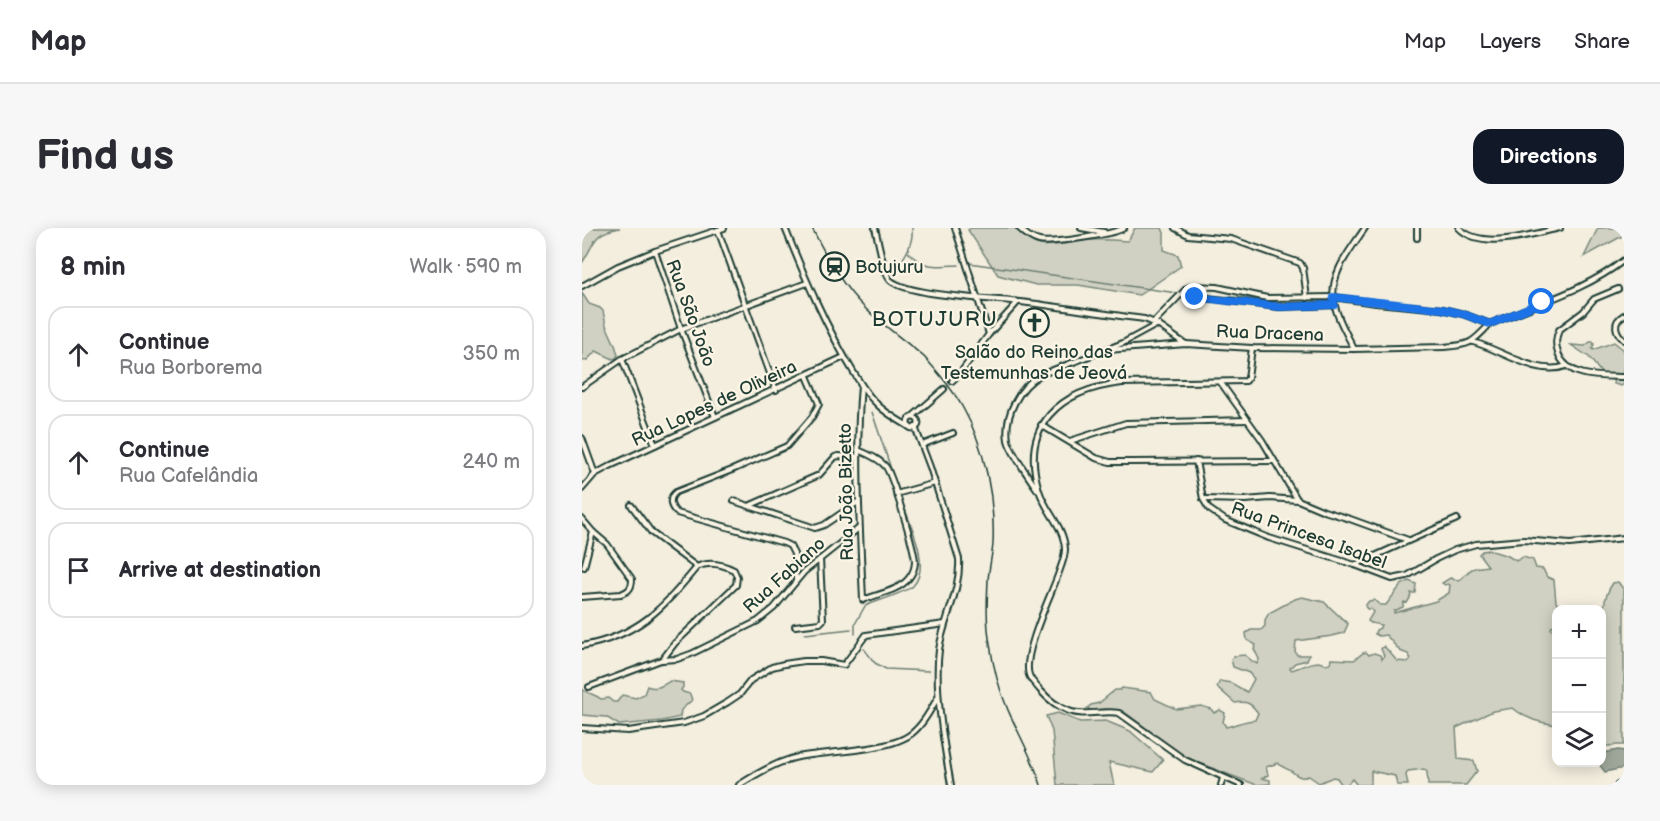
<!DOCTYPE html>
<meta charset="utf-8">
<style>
body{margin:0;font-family:"Balsamiq Sans",sans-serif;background:#f7f7f7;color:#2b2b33}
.controls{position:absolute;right:18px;bottom:18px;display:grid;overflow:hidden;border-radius:12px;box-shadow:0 3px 15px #0003}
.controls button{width:54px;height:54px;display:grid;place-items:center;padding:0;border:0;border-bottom:2px solid #e1e1e2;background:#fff;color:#2b2b33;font:30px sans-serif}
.stop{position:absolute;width:18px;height:18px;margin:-14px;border:4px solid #1a73e8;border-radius:50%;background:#fff}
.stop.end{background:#1a73e8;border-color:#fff;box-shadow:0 2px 6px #0008}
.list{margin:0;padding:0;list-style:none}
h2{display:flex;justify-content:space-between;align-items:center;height:78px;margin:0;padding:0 24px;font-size:26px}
h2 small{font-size:20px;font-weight:400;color:#7c7c81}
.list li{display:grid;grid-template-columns:39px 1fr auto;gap:18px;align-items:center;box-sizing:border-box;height:96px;margin:0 12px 12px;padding:0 12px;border:2px solid #e1e1e2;border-radius:18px}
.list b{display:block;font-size:22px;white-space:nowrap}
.list p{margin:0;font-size:20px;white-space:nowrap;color:#7c7c81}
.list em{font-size:20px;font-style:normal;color:#7c7c81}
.icon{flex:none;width:33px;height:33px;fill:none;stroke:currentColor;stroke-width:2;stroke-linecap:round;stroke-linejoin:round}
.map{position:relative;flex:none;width:1042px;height:557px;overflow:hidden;border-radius:18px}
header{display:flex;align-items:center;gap:36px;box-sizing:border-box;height:84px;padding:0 30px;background:#fff;border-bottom:2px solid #e1e1e2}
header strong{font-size:28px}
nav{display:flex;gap:33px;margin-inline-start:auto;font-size:21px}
.intro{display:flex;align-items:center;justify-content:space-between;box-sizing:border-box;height:144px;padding:0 36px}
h1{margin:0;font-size:42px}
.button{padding:15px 27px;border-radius:18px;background:#111827;color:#fff;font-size:21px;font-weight:700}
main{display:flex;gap:36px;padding:0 36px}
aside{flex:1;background:#fff;border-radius:18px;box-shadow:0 3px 15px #0003}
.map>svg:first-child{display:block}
.green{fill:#d0d1c2;stroke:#78877b;stroke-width:1.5}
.water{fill:#a0a89b;stroke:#6c7d72;stroke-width:1.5}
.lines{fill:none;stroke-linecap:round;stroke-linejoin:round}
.stream{stroke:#6c7d72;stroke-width:1.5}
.minor-tunnel{stroke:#c9cbbc;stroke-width:4;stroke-dasharray:4 2;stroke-linecap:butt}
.minor-casing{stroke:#1f3d34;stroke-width:8}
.minor{stroke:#fcf5e5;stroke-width:4}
.rail{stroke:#1f3d34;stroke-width:1.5}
.route{stroke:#1a73e8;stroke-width:8}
.labels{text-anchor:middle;stroke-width:4.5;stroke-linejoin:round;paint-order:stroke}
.poi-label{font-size:18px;fill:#1f3d34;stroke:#fcf5e5;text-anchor:start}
.street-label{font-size:18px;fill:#1f3d34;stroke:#fcf5e5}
.quarter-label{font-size:21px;letter-spacing:1.5px;fill:#1f3d34;stroke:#fcf5e5}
</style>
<header>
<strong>Map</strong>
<nav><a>Map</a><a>Layers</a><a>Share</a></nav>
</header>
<div class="intro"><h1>Find us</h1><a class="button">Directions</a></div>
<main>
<aside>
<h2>8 min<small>Walk · 590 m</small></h2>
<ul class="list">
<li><svg class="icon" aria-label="ahead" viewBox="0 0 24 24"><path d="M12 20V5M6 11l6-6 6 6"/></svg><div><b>Continue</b><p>Rua Borborema</p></div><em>350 m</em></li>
<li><svg class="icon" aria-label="ahead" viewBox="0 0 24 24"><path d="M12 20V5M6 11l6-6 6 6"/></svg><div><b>Continue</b><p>Rua Cafelândia</p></div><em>240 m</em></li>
<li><svg class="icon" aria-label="arrive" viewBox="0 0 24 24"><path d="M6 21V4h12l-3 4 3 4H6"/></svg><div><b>Arrive at destination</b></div></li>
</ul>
</aside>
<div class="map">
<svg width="1042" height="557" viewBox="0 0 1042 557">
<rect width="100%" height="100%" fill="#f3eede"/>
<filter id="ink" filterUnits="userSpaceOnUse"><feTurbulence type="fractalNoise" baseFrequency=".0167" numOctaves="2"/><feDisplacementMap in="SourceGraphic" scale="12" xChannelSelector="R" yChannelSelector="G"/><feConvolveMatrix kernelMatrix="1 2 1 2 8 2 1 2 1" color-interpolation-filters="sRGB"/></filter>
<g filter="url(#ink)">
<g class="green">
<path d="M0,0H38C9,5 14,15 0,35Z"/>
<path d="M389,0H435C454,29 480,14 508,12C520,11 533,12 546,13L553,0H580L582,5V22L596,27L599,38L557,67L496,57H454L416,47L386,2Z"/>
<polygon points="1016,0 1042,0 1042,7 1002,29"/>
<polygon points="0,65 7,76 18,80 21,83 24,97 33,117 36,127 34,130 31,131 14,123 5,132 0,133"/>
<polygon points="1008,114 1011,114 1012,116 1010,121 1011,122 1032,114 1042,122 1042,156 1039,158 1032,156 1029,146 1027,146 1026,150 1023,150 1007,129 989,117 1003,118"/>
<path d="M907,322L926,328L934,333L941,329L951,332L954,340L961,341L965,349L972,352L974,374L979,381L975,382L974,397L970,398L969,401L974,406V497C957,494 945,492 931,480L911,483L874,500L876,531L892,533L895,543L884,557H846L845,544L842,541L826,543L824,547L826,557H815L813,548L789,543V553L787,557H775L770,551L765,557H760L755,550L751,549L737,555L727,548C718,551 716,548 709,543C704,540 700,540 696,535L684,539L686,547L680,550L688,552V556L675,557L648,547L603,529L541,483L523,481L509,482L505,480L509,477L517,475L533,462H538L540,460L569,464L573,471L594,481L619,478L629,481L632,485L638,482L643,485L641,494L644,499C654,497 663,492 673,492L676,485C669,475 665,473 653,475L635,459L638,453L649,455L665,464L672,451L667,445L651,439L649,431L652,428L663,427L670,433L675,436L677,431L672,421L674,417L665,412L664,405L669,402H679L683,398V392L687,385L713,371L720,369L742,374L766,396L762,405L750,408L714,413L713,423L715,427H727L725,432L713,435L708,440L710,442L729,435L736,434L744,436L748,435L749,431L772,432L781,425L784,424L787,427L792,425L798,427L800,431L802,428L799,421L802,418L815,433L826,434L829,431L826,426L818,423L804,407L797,408L793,406L794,402L798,400L799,397L789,395L786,393L791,384L789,381H785L783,378L787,373L792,372L798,377H804L819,357L827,353L834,356L833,365H829L828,370L825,375L822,374L821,379L812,383V385L854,373L867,365L868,357L866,356L863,357L860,355L868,350C882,356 880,346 890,341C894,339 900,339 906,338L897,326L900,323Z"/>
<path d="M1036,354L1042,362V517H1033L1020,519V394C1022,389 1021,385 1022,379C1023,370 1026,362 1031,355Z"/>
<path d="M88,453L101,455V459L99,462L101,464L108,466L110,472L99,482L98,489L80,493L37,497L24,489L0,487V461C6,466 13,466 19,471L26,470L31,474H35L40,467L54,470L62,466L65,458C74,462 80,458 88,453Z"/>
<polygon points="476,485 498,494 524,493 548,503 581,532 571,544 527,534 531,553 533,557 475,557 470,503 464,488"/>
</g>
<polygon class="water" points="1036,522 1042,523 1042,540 1023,544 1016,535 1020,534 1020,525"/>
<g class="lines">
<g class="stream">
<path d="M326,24C341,41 356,38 377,37"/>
<polyline points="387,35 595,65"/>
<path d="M311,46C320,32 332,18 330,0"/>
<polyline points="607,66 663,70 697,75 746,74"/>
<polyline points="290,184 316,262"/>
<polyline points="223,406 269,401"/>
<path d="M273,406V396L283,378C292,374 325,364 331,358C350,337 327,295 320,273"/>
<polyline points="282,421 293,435 304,441 347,443"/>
</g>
<polyline class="minor-tunnel" points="362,161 370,153"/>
<defs>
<g id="minor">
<path d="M203,0C223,50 244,99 272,145C279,156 285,167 294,175C303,185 316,192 328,199"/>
<path d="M293,0C296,11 302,46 308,52C325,68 412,71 439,74C480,79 521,86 562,91C578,95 589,108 604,116"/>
<polyline points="373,0 407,106"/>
<path d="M437,0C443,6 449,11 457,13C469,16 533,6 542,0"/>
<polyline points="499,0 522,4"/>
<polyline points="593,0 606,7 649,11 718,35 721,40 725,70"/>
<path d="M877,0C900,23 950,6 978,0"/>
<polyline points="136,2 194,162"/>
<polyline points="835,10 835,0"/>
<polyline points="73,23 99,101 133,189"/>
<polyline points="0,58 36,38 73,23 142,0"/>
<path d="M1036,61L1012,71L1001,84L977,102C974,109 973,117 976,125C986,151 1019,148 1042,149"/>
<polyline points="601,67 697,79 752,77"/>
<path d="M1042,87C1030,94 1033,104 1042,112"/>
<path d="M572,94L605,60L611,58L635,59L685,70L751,69L794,75L860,81L881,86L908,96C953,76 1003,63 1042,32"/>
<path d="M891,114C918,121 956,149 984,138"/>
<path d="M772,121C765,106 754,89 752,73C747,46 769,21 783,0"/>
<path d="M525,122L604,116L670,120L772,121L862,119C889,117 890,115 908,96"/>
<polyline points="40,131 73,217"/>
<polyline points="370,153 379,144 407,106 436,74"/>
<polyline points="639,155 680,212 715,271"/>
<polyline points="0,159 40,131 99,101 225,55"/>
<polyline points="330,189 362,161"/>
<circle cx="331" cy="195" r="5.5"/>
<polyline points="459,197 514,230 528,234 550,234 692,233"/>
<path d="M333,199L348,239L377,331C379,363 361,392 357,422C352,461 362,518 369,557"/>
<polyline points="0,210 13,246"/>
<polyline points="488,213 544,195 665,192"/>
<polyline points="340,217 371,205"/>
<path d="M276,222C285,226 297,230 304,239C311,249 332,320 333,333C333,339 331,345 327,350C317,363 295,366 281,372C278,300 273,228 279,157"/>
<polyline points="614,233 621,271 627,281 643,292 687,310 773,337 810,351 825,348 854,331 873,322 894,316 942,312 988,316 1042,310"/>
<polyline points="0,261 13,246 28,238 262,129"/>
<path d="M455,261C448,251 428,222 426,212C422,187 437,159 458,147L541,115L576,96"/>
<polyline points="314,266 353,255"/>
<polyline points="622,271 663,272 688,270 716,272 742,283 768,291 826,312"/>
<polyline points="152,273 233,300 242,297 276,274"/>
<polyline points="49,277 70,305 115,339"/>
<polyline points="169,277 237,247 253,229 256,228 275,229"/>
<path d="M0,291L11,304L25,316L50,351C50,360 47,363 39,366L0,369"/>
<polyline points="773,337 875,291"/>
<polyline points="2,339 11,304"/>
<path d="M214,352L212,326L208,318L202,315L95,285C88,279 86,270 94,264L150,242L205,218L230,189L237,176L225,148"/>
<polyline points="213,398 238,395 241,392 238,331"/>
<path d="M0,418C56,408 80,381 115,339C127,333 140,336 152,342L155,349L154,357L93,415L80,432"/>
<polyline points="7,459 79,432 95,431 109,426 176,393 192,380 222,344 277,300"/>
<polyline points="0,500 46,503 102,495 122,488 146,474 158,466 169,452 190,439 202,436 222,433 239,433 262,437 284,407 363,396"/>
<path d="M157,557C174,546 196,533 216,529C245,523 308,523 329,506C341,497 349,481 356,469"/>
<polyline points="639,557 641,550"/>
<path d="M659,557L603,532L537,485C521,482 502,489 487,483C476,479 465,470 458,462C454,457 449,453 447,447C440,427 468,369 476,347C479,338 483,330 483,321C482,298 463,283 457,262C437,197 478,162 540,155L664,153L666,150L670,120"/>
<polyline points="1036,557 1042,555"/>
</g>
</defs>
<use href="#minor" class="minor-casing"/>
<use href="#minor" class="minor"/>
<path class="rail" d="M230,0C245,30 261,60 286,83C303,99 324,113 342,129C356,144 371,162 381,180C403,219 413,271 411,316C410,328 407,340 406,352C405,373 404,395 408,416C411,438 417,461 426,482C437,507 451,531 459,557"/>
</g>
</g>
<g class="lines" filter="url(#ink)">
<polyline class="route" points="613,69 698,79 752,77 751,69 860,81 881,86 908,96 960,74"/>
</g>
<defs>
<symbol id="station-ring" viewBox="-11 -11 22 22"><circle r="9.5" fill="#fcf5e5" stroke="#1f3d34" stroke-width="1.5"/><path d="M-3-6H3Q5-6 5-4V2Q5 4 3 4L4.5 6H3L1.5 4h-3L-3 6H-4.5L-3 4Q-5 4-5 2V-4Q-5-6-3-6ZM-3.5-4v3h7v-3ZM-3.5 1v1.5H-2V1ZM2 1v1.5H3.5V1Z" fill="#1f3d34"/></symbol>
<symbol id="church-ring" viewBox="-11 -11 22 22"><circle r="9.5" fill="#fcf5e5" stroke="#1f3d34" stroke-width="1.5"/><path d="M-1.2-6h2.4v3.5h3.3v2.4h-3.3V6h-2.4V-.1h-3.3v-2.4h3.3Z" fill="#1f3d34"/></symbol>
</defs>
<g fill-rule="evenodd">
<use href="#station-ring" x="236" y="22" width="33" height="33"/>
<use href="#church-ring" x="436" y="78" width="33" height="33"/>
</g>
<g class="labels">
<g class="poi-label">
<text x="273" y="45">Botujuru</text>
<text x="452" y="130" text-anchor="middle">Salão do Reino das<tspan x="452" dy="21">Testemunhas de Jeová</tspan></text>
</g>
<g class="street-label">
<text transform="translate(109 85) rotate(70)" y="6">Rua São João</text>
<text transform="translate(688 105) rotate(2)" y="6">Rua Dracena</text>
<text transform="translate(132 175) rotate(-25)" y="6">Rua Lopes de Oliveira</text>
<text transform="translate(264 264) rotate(-91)" y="6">Rua João Bizetto</text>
<text transform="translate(727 307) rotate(20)" y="6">Rua Princesa Isabel</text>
<text transform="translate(202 347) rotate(-42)" y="6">Rua Fabiano</text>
</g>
<g class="quarter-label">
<text x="353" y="98">BOTUJURU</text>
</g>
</g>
</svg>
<div class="controls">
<button>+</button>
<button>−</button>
<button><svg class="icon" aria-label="layers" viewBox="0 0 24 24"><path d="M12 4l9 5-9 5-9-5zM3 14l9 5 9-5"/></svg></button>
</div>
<div class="stop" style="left:960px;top:74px"></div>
<div class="stop end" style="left:613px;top:69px"></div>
</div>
</main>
